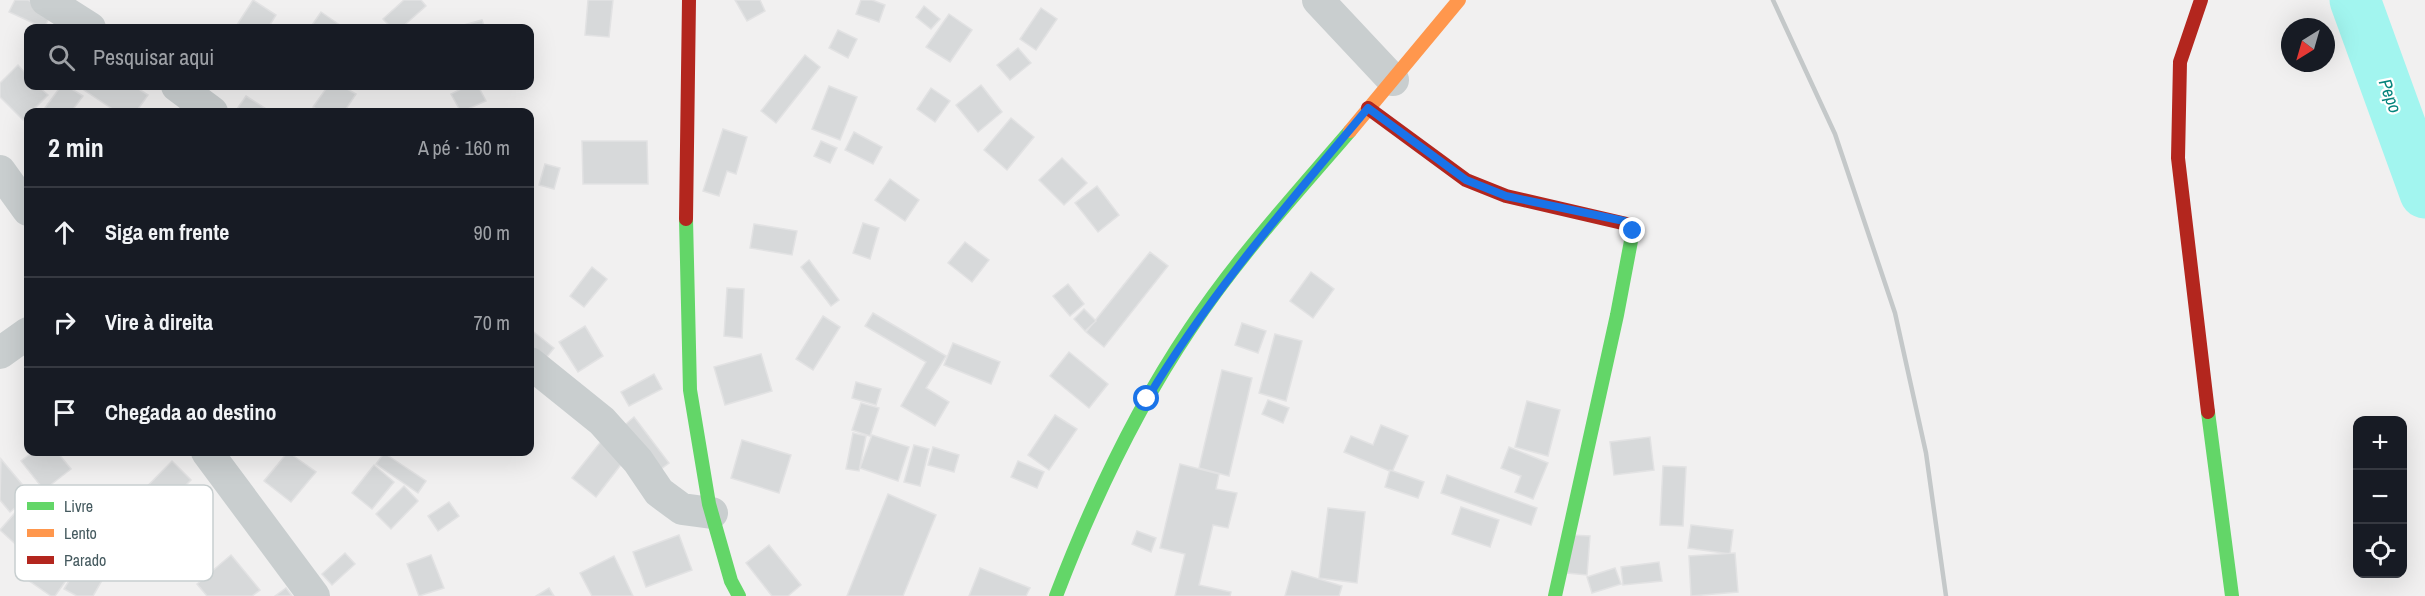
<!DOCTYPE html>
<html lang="pt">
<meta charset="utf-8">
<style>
body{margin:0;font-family:"Archivo Narrow",sans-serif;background:#242831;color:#f1f3f6}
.controls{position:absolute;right:18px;bottom:18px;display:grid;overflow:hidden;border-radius:12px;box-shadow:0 6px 24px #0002}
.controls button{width:54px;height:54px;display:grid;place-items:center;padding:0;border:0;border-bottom:2px solid #363941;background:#171b24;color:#f1f3f6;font:30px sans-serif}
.compass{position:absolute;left:2281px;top:18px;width:54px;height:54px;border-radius:50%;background:#171b24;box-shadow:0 6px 24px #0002;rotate:217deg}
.stop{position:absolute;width:18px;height:18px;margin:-14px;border:4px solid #1a73e8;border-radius:50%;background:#fff}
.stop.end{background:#1a73e8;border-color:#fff;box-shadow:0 2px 6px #0008}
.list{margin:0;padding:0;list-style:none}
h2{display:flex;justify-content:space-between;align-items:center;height:78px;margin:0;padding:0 24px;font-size:26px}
h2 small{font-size:20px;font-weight:400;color:#9ea1a6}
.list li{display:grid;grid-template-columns:39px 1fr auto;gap:18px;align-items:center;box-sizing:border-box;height:90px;padding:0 24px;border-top:2px solid #363941}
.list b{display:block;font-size:22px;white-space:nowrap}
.list em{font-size:20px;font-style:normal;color:#9ea1a6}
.icon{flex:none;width:33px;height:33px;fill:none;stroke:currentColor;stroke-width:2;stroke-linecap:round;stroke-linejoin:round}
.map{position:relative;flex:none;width:2425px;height:596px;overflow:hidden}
.search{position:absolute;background:#171b24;box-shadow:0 6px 24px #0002;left:24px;top:24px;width:510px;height:66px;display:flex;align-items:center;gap:15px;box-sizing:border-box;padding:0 21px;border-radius:12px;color:#9ea1a6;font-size:22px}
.panel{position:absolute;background:#171b24;box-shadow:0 6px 24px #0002;left:24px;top:108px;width:510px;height:348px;border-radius:12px}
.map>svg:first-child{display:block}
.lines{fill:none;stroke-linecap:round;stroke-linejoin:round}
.river{stroke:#a2f5ef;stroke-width:51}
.building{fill:#d7d9da;stroke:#e2e2e3;stroke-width:1.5}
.street{stroke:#c9cecf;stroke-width:32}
.fast{stroke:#63d668;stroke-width:14}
.slow{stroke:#ff974d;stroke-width:14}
.jam{stroke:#b3261e;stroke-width:14}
.rail{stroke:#c4c8c9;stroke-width:4.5}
.route{stroke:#1a73e8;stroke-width:8}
.labels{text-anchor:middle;stroke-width:4.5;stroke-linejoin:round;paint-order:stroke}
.water-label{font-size:18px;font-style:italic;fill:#05847c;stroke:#fff}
.key{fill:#fff;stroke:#c7cecf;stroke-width:1.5}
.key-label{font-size:16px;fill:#455a5f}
</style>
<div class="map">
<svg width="2425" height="596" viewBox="0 0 2425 596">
<rect width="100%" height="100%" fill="#f1f0f0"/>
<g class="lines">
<polyline class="river" points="2355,0 2425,193"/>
</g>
<g class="building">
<polygon points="15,0 28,0 52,12 44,28 9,12"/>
<polygon points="253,0 276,15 268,28 235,28"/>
<polygon points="404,0 421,0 426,6 401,28 392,28 383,19"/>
<polygon points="588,0 613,0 609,37 585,35"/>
<polygon points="735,0 760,0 765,11 747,21"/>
<polygon points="861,0 872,0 885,5 879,22 856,14"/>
<polygon points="924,6 940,19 931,29 916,17"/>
<polygon points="1041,8 1057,19 1036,50 1020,39"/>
<polygon points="321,12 344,28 310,28"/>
<polygon points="949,14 972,30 950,62 926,47"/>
<polygon points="482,20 485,28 453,28"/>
<polygon points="838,30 857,39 848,58 829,48"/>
<polygon points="1018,48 1031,63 1010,80 997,65"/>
<polygon points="805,55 820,67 776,123 761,111"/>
<polygon points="18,65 28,76 28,86 38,86 48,95 23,120 0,97 0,83"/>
<polygon points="981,85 1002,112 978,132 956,105"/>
<polygon points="61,86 67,86 83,96 71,112 42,112"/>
<polygon points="78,86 134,86 148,95 136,112 117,112"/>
<polygon points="328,86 342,86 356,94 344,112 321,112 313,107"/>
<polygon points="467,86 478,86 486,101 461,112 451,94"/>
<polygon points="829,86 857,97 840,140 812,129"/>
<polygon points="931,88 950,101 935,122 917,109"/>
<polygon points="246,96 271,112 235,112"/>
<polygon points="1011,118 1034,137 1007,170 984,150"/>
<polygon points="723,129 747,137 736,174 727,171 719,196 703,191"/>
<polygon points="854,132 882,147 873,164 845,150"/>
<polygon points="582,141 647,141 648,184 583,184"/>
<polygon points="821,141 837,148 830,163 814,156"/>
<polygon points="1062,158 1087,183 1064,205 1039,180"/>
<polygon points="545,164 560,168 554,189 539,185"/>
<polygon points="890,179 919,200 905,221 875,200"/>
<polygon points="1097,186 1119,215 1098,232 1075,203"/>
<polygon points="863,223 879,228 870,259 853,253"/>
<polygon points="754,224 797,231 792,255 750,248"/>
<polygon points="965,242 989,260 972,282 948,263"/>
<polygon points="1150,252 1168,266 1104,347 1086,332"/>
<polygon points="809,260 839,300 831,306 801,267"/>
<polygon points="592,267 607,279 584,307 570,296"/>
<polygon points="1311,272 1334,289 1313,318 1290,301"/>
<polygon points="1068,284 1084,304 1070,316 1053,296"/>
<polygon points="727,288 744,289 742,338 724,336"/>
<polygon points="1084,309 1096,321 1085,331 1074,319"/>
<polygon points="873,313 946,356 926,388 949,402 935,426 901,406 926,362 865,326"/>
<polygon points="823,316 840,327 813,370 796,359"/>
<polygon points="1242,323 1266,331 1258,353 1235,345"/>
<polygon points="585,326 603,356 578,372 559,342"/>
<polygon points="530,329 554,348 546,358 530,345"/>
<polygon points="1275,334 1302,341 1286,401 1259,393"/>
<polygon points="953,343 1000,362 991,384 944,365"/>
<polygon points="1069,352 1108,384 1089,408 1050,376"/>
<polygon points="761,354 772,391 725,405 714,367"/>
<polygon points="1222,370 1252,378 1229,476 1199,468"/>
<polygon points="654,374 662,389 629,406 621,392"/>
<polygon points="856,382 881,389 876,405 852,398"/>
<polygon points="1268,400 1289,408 1283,423 1262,414"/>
<polygon points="1527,401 1560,410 1548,456 1515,447"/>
<polygon points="861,403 879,408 870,436 852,430"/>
<polygon points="1055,415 1077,429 1049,470 1028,455"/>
<polygon points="634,417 669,463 654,474 620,429"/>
<polygon points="1381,425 1408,436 1392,472 1344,452 1351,436 1373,445"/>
<polygon points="853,433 866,436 859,471 846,469"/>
<polygon points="872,435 909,447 898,481 860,468"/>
<polygon points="1650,437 1654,470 1614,475 1610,442"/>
<polygon points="603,439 626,458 596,497 572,478"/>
<polygon points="742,440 791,455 779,493 731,478"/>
<polygon points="914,445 929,449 920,486 904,482"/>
<polygon points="933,447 959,455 954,472 928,465"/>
<polygon points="1509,447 1548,463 1533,499 1515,492 1521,476 1501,468"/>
<polygon points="33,452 57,452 71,469 44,490 21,461"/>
<polygon points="288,452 316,472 291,502 264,481"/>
<polygon points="384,453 426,481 418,493 376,464"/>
<polygon points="1,459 31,495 10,512 0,500"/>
<polygon points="172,461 191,480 141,530 122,512"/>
<polygon points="1018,461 1044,472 1037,488 1011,477"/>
<polygon points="1180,464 1219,474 1216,489 1237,493 1228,528 1213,525 1199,585 1231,592 1230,596 1175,596 1185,554 1160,548"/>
<polygon points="374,465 394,482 372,509 352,493"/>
<polygon points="1663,466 1686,467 1683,526 1660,525"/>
<polygon points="1390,470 1424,482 1418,498 1385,487"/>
<polygon points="1447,475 1537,508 1531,525 1441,493"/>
<polygon points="404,486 418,501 391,529 376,514"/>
<polygon points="888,494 936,515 903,596 847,596"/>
<polygon points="28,498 51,517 23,551 0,530"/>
<polygon points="449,502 459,516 438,531 428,516"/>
<polygon points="1461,507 1499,520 1490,547 1452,534"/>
<polygon points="1328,508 1365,512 1357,583 1319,578"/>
<polygon points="1691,525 1733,530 1730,554 1688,548"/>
<polygon points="1137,531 1156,538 1151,552 1132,544"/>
<polygon points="679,535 692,570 646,587 633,552"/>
<polygon points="1570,535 1590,536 1587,575 1567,573"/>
<polygon points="58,537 84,555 55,596 51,596 28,580"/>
<polygon points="91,544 115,558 93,596 77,596 64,589"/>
<polygon points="769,545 801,585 788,596 772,596 746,563"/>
<polygon points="345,553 355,564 332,585 322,574"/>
<polygon points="1735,553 1738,592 1691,596 1689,556"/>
<polygon points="231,555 260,590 252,596 207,596 197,584"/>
<polygon points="431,555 444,588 419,596 407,564"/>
<polygon points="614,556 633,596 592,596 580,573"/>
<polygon points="1659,562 1662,581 1623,585 1621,567"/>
<polygon points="980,568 1030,588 1026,596 969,596"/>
<polygon points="1615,568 1621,584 1592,593 1587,577"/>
<polygon points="1292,571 1342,586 1339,596 1285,596"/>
<polygon points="286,588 292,596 275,596"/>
<polygon points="549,588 554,596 536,596"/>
</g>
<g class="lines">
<g class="street">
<polyline points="46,0 90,28"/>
<polyline points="1318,0 1393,80"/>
<polyline points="177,86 212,112"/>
<polyline points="0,171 28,210"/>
<polyline points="0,353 28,333"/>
<polyline points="530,363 602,421 638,461 659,492 682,509 712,513"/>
<polyline points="207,452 314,596"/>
</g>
<g class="fast">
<polyline points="686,219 690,390 709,504 731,581 739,596"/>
<polyline points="2208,412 2232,596"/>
<path d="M1056,596C1092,502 1134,412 1190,329C1237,258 1295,195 1350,131"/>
<polyline points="1555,596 1617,315 1631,241 1631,225"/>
</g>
<polyline class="slow" points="1350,131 1459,0"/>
<g class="jam">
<polyline points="2201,0 2180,62 2178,158 2208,412"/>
<polyline points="1368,108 1466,180 1506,196 1631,225"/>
<polyline points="686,219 689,0"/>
</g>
<polyline class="rail" points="1773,0 1835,134 1895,313 1926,453 1946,596"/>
</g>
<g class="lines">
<path class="route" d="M1147,399C1211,292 1289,203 1368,108L1466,180L1506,196L1624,221L1631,224L1633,231"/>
</g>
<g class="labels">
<g class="water-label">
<text transform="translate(2390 96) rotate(70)" y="6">Pepo</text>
</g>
</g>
<rect x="15" y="485" width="198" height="96" rx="9" class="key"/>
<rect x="27" y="502" width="27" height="8" fill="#63d668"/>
<rect x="27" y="529" width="27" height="8" fill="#ff974d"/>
<rect x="27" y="556" width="27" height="8" fill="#b3261e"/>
<g class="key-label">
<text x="64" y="512">Livre</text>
<text x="64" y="539">Lento</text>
<text x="64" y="566">Parado</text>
</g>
</svg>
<div class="controls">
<button>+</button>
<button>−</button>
<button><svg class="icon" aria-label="locate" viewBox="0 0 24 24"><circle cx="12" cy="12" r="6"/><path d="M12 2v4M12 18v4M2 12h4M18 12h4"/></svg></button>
</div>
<svg class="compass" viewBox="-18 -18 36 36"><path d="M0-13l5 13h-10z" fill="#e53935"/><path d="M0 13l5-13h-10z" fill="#9ea1a6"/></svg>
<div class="stop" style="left:1147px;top:399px"></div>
<div class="stop end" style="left:1633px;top:231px"></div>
<div class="search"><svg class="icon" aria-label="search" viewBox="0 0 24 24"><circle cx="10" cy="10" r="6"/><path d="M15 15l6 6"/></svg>Pesquisar aqui</div>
<section class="panel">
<h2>2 min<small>A pé · 160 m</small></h2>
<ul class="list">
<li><svg class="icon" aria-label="ahead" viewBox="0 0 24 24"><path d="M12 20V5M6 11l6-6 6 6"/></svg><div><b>Siga em frente</b></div><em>90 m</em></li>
<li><svg class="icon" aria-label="right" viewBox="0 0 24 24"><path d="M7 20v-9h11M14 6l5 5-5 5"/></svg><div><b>Vire à direita</b></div><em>70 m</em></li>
<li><svg class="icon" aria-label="arrive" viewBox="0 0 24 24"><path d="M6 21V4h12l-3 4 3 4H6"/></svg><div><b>Chegada ao destino</b></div></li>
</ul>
</section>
</div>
